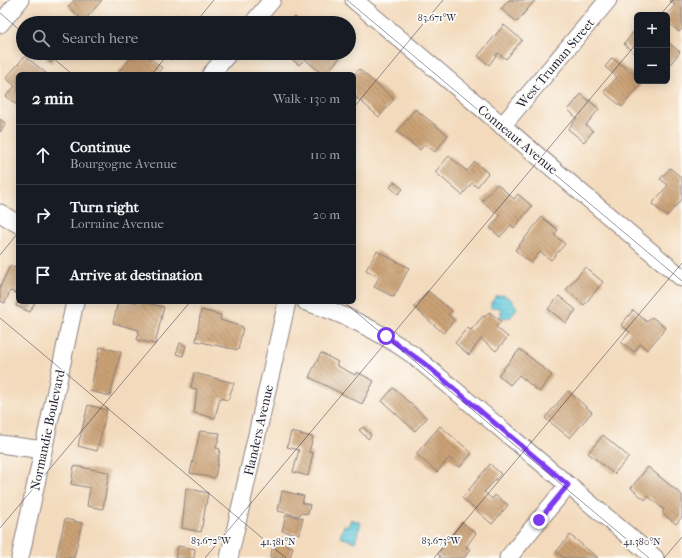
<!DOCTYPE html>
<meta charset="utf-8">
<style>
body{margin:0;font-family:"IM FELL French Canon",serif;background:#20242c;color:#f1f3f6}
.controls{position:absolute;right:12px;top:12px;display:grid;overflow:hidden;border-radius:6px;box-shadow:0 2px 10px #0003}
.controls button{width:36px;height:36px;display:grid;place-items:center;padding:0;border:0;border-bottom:1px solid #363941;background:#171b24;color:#f1f3f6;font:20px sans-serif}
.stop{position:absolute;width:12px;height:12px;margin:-9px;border:3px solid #7c3aed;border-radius:50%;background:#fff}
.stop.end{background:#7c3aed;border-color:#fff;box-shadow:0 1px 4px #0008}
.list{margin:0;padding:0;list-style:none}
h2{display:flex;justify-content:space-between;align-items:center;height:52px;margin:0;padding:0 16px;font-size:17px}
h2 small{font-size:13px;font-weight:400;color:#9ea1a6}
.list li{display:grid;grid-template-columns:26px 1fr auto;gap:12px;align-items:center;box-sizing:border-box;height:60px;padding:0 16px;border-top:1px solid #363941}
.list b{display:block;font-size:15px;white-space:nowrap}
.list p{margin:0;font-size:13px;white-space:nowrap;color:#9ea1a6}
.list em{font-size:13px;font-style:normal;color:#9ea1a6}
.icon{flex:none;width:22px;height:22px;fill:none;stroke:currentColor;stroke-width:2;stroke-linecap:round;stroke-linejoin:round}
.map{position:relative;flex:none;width:682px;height:558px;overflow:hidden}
.search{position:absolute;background:#171b24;box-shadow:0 2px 10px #0003;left:16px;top:16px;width:340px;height:44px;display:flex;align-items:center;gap:10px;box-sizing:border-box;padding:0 14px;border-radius:22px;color:#9ea1a6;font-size:15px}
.panel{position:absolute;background:#171b24;box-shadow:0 2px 10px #0003;left:16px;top:72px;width:340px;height:232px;border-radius:6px}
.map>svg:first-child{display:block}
.water{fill:url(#water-rules);stroke:#40768a}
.building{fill:url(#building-back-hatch)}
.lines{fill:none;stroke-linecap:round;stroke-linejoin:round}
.minor-casing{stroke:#8a7e7c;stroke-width:19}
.minor{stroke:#fff;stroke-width:17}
.route{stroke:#7c3aed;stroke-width:5}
.ticks{fill:none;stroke:#22223b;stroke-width:1;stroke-opacity:0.45}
.labels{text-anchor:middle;stroke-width:3.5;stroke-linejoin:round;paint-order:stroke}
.street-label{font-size:13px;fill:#22223b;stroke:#fdfcf7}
.ticks-label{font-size:10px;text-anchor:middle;fill:#22223b;stroke:#fdfcf7;stroke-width:3.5;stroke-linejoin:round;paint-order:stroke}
</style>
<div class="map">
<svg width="682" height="558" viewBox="0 0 682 558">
<defs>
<pattern id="water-rules" width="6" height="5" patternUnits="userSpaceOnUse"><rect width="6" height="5" fill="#5fc9da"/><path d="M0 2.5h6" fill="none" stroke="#52acbc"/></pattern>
<pattern id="building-back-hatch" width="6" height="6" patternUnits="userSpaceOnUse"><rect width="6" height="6" fill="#cba276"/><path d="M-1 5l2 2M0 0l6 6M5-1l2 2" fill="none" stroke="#a48462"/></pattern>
</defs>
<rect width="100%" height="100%" fill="#fdfcf7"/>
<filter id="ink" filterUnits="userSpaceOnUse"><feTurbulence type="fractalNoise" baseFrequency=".025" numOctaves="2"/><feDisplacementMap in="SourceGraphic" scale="8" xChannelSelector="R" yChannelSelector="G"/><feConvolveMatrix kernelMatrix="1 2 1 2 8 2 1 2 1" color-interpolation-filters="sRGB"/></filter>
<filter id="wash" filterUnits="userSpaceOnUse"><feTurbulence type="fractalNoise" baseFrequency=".012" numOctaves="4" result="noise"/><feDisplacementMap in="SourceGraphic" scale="16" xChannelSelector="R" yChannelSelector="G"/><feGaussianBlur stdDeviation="0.9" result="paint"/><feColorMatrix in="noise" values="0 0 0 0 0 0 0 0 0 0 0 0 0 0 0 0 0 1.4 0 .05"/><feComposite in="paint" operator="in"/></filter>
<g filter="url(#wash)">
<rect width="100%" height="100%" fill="#f3dabc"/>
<g class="water">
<polygon points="504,295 512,300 517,308 511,317 501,318 501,309 497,307 491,308 491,303 496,296"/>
<polygon points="351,519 361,523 355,542 340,537 344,525 348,526"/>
</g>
<g id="blocks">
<g class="building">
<polygon points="74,0 102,0 84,21 68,7"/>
<polygon points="509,0 535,0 517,22 501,9"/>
<polygon points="669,0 682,0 682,29 679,32 667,21 667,15 675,5"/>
<polygon points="178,16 187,23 172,23"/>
<polygon points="295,17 303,23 290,23"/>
<polygon points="57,19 62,23 54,23"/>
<polygon points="504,25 522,40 506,59 498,53 489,65 478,56"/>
<polygon points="636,29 637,30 637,55 624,44"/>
<polygon points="667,41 680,52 667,68"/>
<polygon points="39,53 58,53 51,63"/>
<polygon points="135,53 144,53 162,68 157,74 117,74"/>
<polygon points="164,53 178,53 172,60"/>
<polygon points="291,53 338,53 341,56 326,74 322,74 305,59 299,65 288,56"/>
<polygon points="25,56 47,74 18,74 18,106 6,96 15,86 6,78"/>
<polygon points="612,58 637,76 637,81 643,82 622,107 604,92 617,77 605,67"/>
<polygon points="359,69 394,99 379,117 357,98 354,102 354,75"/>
<polygon points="581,94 599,109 586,125 593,131 584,142 568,129 577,118 568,110"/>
<polygon points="415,109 448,135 435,152 425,144 420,150 397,132"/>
<polygon points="0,119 6,124 0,132"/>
<polygon points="449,156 467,171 475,162 488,173 477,187 472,183 462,195 435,172"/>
<polygon points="670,168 682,178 682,199 667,216 652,204 668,185 660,179"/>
<polygon points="394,182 403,189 398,194 390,187"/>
<polygon points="497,184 514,199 518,194 532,206 514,228 511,225 500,237 490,228 500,216 482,201"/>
<polygon points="542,217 558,230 554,235 565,244 551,260 540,252 531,263 515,250"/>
<polygon points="377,251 409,268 394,297 374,287 379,277 366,270"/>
<polygon points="10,266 18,269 18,294 10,291 5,303 0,301 0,287"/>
<polygon points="585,267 603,282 584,305 566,290"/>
<polygon points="428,291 452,311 448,315 454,320 443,333 414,307"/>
<polygon points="559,296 576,310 566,323 548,309"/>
<polygon points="17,302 35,302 30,312 16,306"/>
<polygon points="118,302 143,302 164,307 155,344 137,340 139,330 113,323"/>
<polygon points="201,310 221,315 220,320 243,327 238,350 196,341"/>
<polygon points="633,310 647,322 652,317 666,328 647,350 640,344 634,352 621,342 630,332 621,325"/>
<polygon points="489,312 501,321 496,327 508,337 496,351 481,339 469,355 455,343 467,328 471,330 483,316 485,317"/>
<polygon points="180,343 186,346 183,356 176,354"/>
<polygon points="100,347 121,352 110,396 90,391"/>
<polygon points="520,349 552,375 539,392 519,375 510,385 498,375"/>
<polygon points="321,353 338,362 336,365 355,375 357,372 374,381 362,404 309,377"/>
<polygon points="194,373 234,383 228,400 220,398 215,418 194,413 197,389 191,388"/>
<polygon points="393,388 427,418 415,431 382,401"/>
<polygon points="568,391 592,412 570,438 545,418"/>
<polygon points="88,405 107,410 97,451 78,446"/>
<polygon points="440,426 472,453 460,467 449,458 437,472 416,454"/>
<polygon points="363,427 371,435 368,439 359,430"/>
<polygon points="200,431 220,433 216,448 220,449 215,478 190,473"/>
<polygon points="291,432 313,437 309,452 313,453 308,476 293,472 299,450 287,447"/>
<polygon points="603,435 629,457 614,474 588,453"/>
<polygon points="490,464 501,474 484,492 492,499 495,495 508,505 492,524 462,498"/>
<polygon points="74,466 109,472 103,509 87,506 90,488 71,484"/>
<polygon points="648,467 682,495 682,517 676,524 662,513 664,511 661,507 648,496 645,500 631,488"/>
<polygon points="186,488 208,493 201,532 182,528"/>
<polygon points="282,491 304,496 302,503 310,505 308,514 300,513 299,516 278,511"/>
<polygon points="286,515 303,518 299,534 282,531"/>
<polygon points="65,519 82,523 74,558 56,558"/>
<polygon points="462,522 476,533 466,547 470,550 464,558 439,558 440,556 438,554"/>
<polygon points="570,535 598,558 564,558 556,552"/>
<polygon points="274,541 293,547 290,558 270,558"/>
<polygon points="178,546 195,549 194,558 175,558"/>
</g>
</g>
</g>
<g filter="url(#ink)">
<use href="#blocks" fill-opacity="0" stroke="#8a7e7c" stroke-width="1"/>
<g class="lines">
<defs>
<g id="minor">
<polyline points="354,0 682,278"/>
<polyline points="253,23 272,0"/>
<polyline points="0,24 20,0"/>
<polyline points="211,74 229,53"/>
<polyline points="502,126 608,0"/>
<polyline points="0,213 18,224"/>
<path d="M306,302C345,314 379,331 413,355L655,558"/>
<polyline points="0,444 43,450"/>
<polyline points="20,558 75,302"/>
<polyline points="229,558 287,302"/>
<polyline points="508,558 568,485"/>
</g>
</defs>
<use href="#minor" class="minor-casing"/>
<use href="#minor" class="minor"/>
</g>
</g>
<g class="lines" filter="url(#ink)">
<polyline class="route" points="386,336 425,364 568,485 539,520"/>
</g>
<path class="ticks" d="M347,0L682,281M0,13L23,33M660,15L673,0M195,23L214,0M47,53L72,74M152,74L169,53M354,107L443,0M0,255L18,233M344,302L649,558M0,318L286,558M0,528L190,302M205,558L637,43M434,558L682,263M664,558L682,537"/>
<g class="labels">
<g class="street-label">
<text transform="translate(555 63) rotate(-50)" y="5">West Truman Street</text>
<text transform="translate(518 139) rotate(40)" y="5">Conneaut Avenue</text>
<text transform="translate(47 430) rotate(-78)" y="5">Normandie Boulevard</text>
<text transform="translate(258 430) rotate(-77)" y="5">Flanders Avenue</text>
</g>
</g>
<g class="ticks-label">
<text x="437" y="21">83.671°W</text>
<text x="211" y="544">83.672°W</text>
<text x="441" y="544">83.673°W</text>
<text x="278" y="545">41.381°N</text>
<text x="642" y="545">41.380°N</text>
</g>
</svg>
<div class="controls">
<button>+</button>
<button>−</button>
</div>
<div class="stop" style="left:386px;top:336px"></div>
<div class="stop end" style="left:539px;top:520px"></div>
<div class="search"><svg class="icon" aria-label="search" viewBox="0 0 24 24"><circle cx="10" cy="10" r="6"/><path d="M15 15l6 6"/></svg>Search here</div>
<section class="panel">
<h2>2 min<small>Walk · 130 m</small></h2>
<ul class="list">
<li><svg class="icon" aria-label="ahead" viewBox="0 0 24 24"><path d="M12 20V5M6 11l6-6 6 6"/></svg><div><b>Continue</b><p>Bourgogne Avenue</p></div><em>110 m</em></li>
<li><svg class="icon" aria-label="right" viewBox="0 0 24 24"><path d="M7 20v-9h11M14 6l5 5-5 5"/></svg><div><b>Turn right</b><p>Lorraine Avenue</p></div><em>20 m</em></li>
<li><svg class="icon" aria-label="arrive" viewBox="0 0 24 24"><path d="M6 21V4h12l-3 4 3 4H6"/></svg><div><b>Arrive at destination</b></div></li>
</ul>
</section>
</div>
